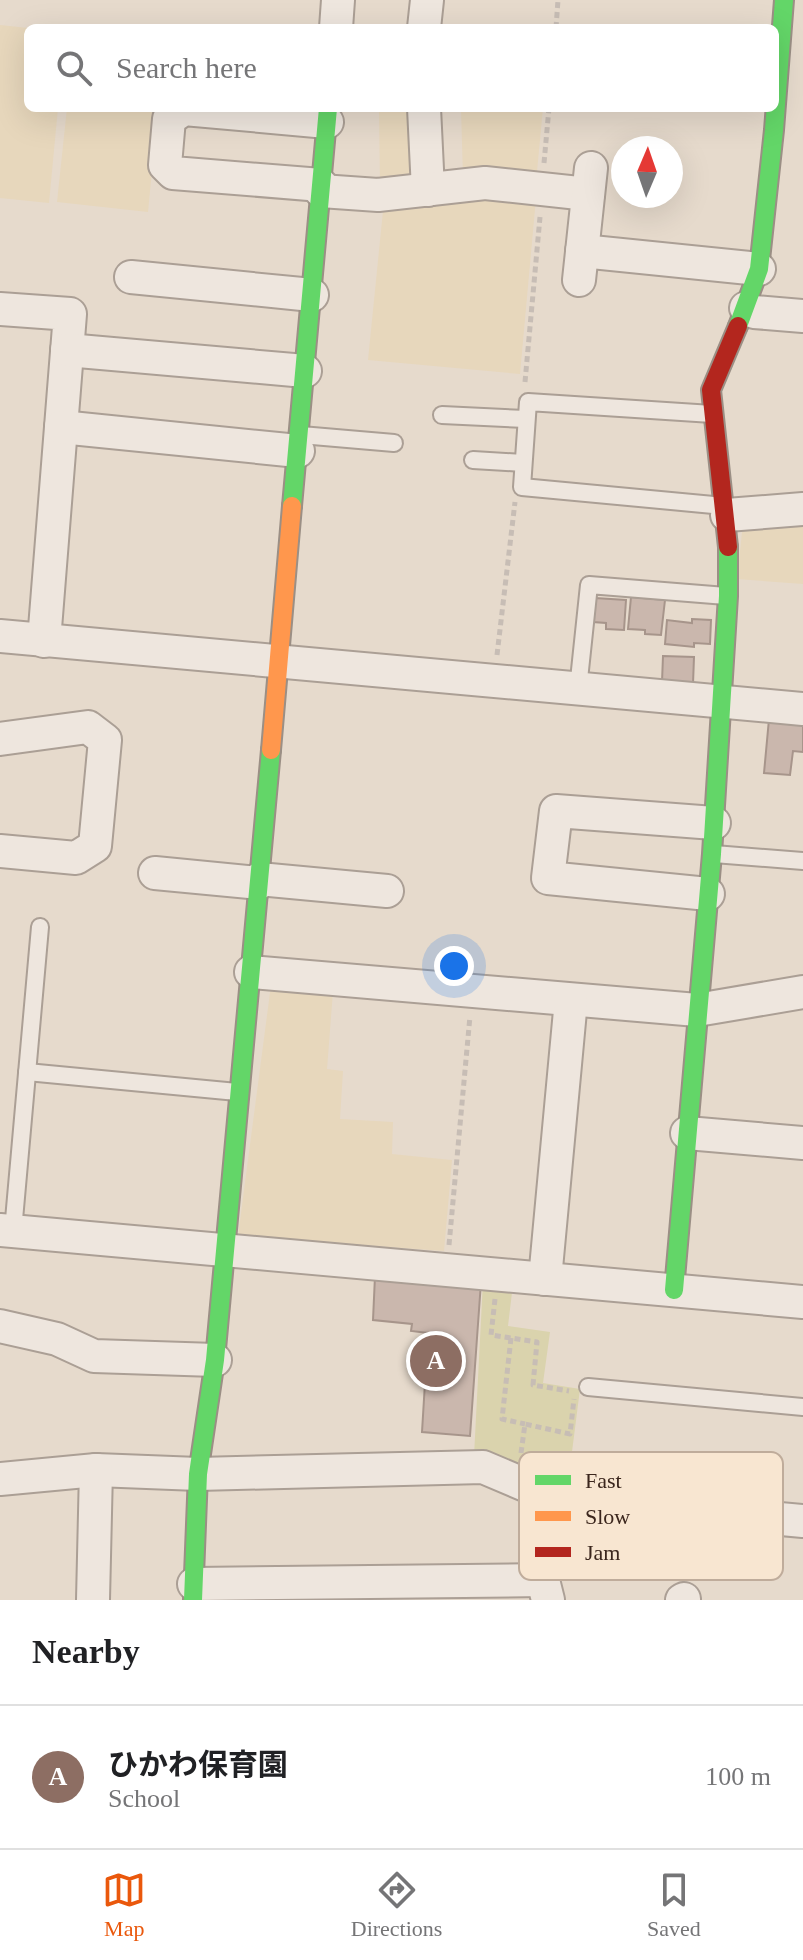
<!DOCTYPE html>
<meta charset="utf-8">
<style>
body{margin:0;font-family:"Times New Roman","Noto Sans JP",serif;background:#f6f6f6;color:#202124}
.compass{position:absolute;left:611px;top:136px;width:72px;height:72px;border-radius:50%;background:#fff;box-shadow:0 8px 32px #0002;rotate:2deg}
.you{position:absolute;left:454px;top:966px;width:28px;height:28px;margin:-20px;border:6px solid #fff;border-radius:50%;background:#1a73e8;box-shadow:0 0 0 12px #1a73e833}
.badge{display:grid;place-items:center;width:52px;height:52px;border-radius:50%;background:#ea580c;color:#fff;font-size:26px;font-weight:700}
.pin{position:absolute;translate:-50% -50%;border:4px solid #fff;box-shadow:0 2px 8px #0006}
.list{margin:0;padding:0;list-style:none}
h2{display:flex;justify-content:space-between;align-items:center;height:104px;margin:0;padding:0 32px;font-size:34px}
h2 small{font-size:26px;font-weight:400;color:#757577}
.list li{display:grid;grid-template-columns:52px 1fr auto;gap:24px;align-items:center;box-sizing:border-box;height:144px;padding:0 32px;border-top:2px solid #e0e0e0}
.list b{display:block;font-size:30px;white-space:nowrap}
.list p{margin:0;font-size:26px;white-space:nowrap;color:#757577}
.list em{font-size:26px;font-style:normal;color:#757577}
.icon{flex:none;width:44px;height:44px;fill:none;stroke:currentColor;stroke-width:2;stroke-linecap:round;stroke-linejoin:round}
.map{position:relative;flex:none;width:803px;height:1600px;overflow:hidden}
.search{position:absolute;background:#fff;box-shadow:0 8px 32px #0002;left:24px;right:24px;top:24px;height:88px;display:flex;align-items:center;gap:20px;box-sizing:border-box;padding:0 28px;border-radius:12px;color:#757577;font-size:30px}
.sheet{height:248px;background:#fff}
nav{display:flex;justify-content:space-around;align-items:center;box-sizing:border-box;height:112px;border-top:2px solid #e0e0e0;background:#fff;font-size:22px;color:#757577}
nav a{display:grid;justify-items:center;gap:4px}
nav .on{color:#ea580c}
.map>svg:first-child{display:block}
.farmland{fill:#e7d7bc}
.green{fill:#dad3ad}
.building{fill:#cab7ad;stroke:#a7958b;stroke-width:2}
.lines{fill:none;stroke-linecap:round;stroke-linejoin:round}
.lane-casing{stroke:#ab9f95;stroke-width:20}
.street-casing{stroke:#ab9f95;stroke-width:36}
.fast-casing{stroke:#9b8f85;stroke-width:22}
.slow-casing{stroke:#9b8f85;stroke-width:22}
.jam-casing{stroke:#9b8f85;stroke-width:22}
.path{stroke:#c7bdb5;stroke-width:5;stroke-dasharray:6 4;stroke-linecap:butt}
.lane{stroke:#eee6de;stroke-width:16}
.street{stroke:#eee6de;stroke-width:32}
.fast{stroke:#63d668;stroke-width:18}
.slow{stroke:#ff974d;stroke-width:18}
.jam{stroke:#b3261e;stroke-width:18}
.key{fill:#f8e6d1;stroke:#bfac9b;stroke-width:2}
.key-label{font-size:22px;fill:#3b261d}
</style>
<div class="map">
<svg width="803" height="1600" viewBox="0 0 803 1600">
<rect width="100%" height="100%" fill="#e6dacc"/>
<g class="farmland">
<polygon points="0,25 28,28 28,108 58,108 49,203 0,198"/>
<polygon points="67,108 158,108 148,212 57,202"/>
<polygon points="379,108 415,108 418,173 380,185"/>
<polygon points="461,108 543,108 536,182 463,178"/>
<polygon points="536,198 520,374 368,360 384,201"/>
<polygon points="803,519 803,584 737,579 743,523"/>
<polygon points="271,985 333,991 327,1069 343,1071 340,1119 393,1122 392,1154 452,1160 444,1251 238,1236"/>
</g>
<polygon class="green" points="483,1281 513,1284 508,1326 550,1332 543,1383 580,1389 567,1491 474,1456"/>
<g class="building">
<polygon points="631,597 665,600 661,635 645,634 645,630 628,629"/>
<polygon points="595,598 626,600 624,630 606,629 606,623 593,622"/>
<polygon points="692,619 711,620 710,644 694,643 694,647 665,644 667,620 692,623"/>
<polygon points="663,656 694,657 693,684 662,682"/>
<polygon points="769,719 803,722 803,752 793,751 790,775 764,773"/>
<polygon points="375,1276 481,1282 470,1436 422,1432 428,1333 411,1331 412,1324 373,1320"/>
</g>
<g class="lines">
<defs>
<g id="lane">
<polyline points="712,414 528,402 522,487 724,506"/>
<polyline points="442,415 526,419"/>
<polyline points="301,435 394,443"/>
<polyline points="473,460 523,463"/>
<polyline points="578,689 589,585 726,596"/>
<polyline points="714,854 803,861"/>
<polyline points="27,1072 237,1092"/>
<polyline points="13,1231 40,927"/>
<polyline points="588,1387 803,1407"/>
</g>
<g id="street">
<polyline points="336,28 338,0"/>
<polyline points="424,28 427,0"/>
<polyline points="424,108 428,190"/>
<polyline points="321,185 173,173 165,165 169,119 184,109 327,122"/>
<polyline points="321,191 378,195 485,183 588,194"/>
<polyline points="582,251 759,269"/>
<polyline points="131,277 312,295"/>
<polyline points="579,280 591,168"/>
<polyline points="746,308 754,312 803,316"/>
<polyline points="0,309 70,314 44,641"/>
<polyline points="67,350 305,371"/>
<polyline points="61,427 298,451"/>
<polyline points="727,515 803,509"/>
<polyline points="0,636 803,709"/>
<polyline points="0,739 88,727 105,740 95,846 76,858 0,851"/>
<polyline points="155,873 259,883"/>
<polyline points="259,879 387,891"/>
<polyline points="708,894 548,878 556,811 714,823"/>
<polyline points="251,972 697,1010 803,992"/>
<polyline points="687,1133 803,1143"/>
<polyline points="0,1230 803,1302"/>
<polyline points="545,1279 571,1000"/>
<polyline points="0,1326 57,1339 94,1356 215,1360"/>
<polyline points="0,1479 96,1470 198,1474 483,1467 542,1492 570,1500 803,1521"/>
<polyline points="542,1492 543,1580 548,1600"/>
<polyline points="194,1584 543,1580"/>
<polyline points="93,1600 96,1470"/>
<polyline points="682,1600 684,1599"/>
</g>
<g id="fast">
<polyline points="738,326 759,269 774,130 784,0"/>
<polyline points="292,506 328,108"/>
<polyline points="674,1290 712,854 728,596 728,547"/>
<polyline points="193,1600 198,1474 215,1360 271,750"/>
</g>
<polyline id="slow" points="271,750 292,506"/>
<polyline id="jam" points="728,547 711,390 738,326"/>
</defs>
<use href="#lane" class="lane-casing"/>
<use href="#street" class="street-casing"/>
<use href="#fast" class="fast-casing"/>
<use href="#slow" class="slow-casing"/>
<use href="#jam" class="jam-casing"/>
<g class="path">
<polyline points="556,28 558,0"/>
<polyline points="544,163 549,108"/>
<polyline points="525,382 540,217"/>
<polyline points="497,655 515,502"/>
<polyline points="449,1245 470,1016"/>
<polyline points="495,1299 491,1335 537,1342 533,1385 569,1391"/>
<polyline points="511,1338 502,1419 525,1424"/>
<polyline points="521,1453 525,1424 570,1434 574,1399"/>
</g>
<use href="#lane" class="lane"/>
<use href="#street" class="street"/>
<use href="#fast" class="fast"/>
<use href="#slow" class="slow"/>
<use href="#jam" class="jam"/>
</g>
<rect x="519" y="1452" width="264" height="128" rx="12" class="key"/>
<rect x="535" y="1475" width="36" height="10" fill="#63d668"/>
<rect x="535" y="1511" width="36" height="10" fill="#ff974d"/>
<rect x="535" y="1547" width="36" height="10" fill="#b3261e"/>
<g class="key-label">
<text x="585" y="1488">Fast</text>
<text x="585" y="1524">Slow</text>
<text x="585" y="1560">Jam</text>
</g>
</svg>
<svg class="compass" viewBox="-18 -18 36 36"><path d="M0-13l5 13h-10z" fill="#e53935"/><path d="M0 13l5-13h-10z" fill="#757577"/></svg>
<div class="you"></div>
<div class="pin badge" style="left:436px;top:1361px;background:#8d6e63">A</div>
<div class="search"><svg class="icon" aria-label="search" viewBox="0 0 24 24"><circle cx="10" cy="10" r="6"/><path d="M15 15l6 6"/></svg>Search here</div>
</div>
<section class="sheet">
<h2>Nearby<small></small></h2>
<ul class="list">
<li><span class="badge" style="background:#8d6e63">A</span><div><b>ひかわ保育園</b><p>School</p></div><em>100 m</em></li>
</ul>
</section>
<nav>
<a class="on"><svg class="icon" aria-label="map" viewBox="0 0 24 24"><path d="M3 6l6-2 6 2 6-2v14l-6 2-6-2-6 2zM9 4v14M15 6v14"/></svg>Map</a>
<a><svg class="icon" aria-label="directions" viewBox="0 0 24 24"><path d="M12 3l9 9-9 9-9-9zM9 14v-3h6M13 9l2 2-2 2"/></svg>Directions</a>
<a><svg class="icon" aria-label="saved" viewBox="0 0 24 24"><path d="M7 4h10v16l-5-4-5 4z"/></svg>Saved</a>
</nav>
